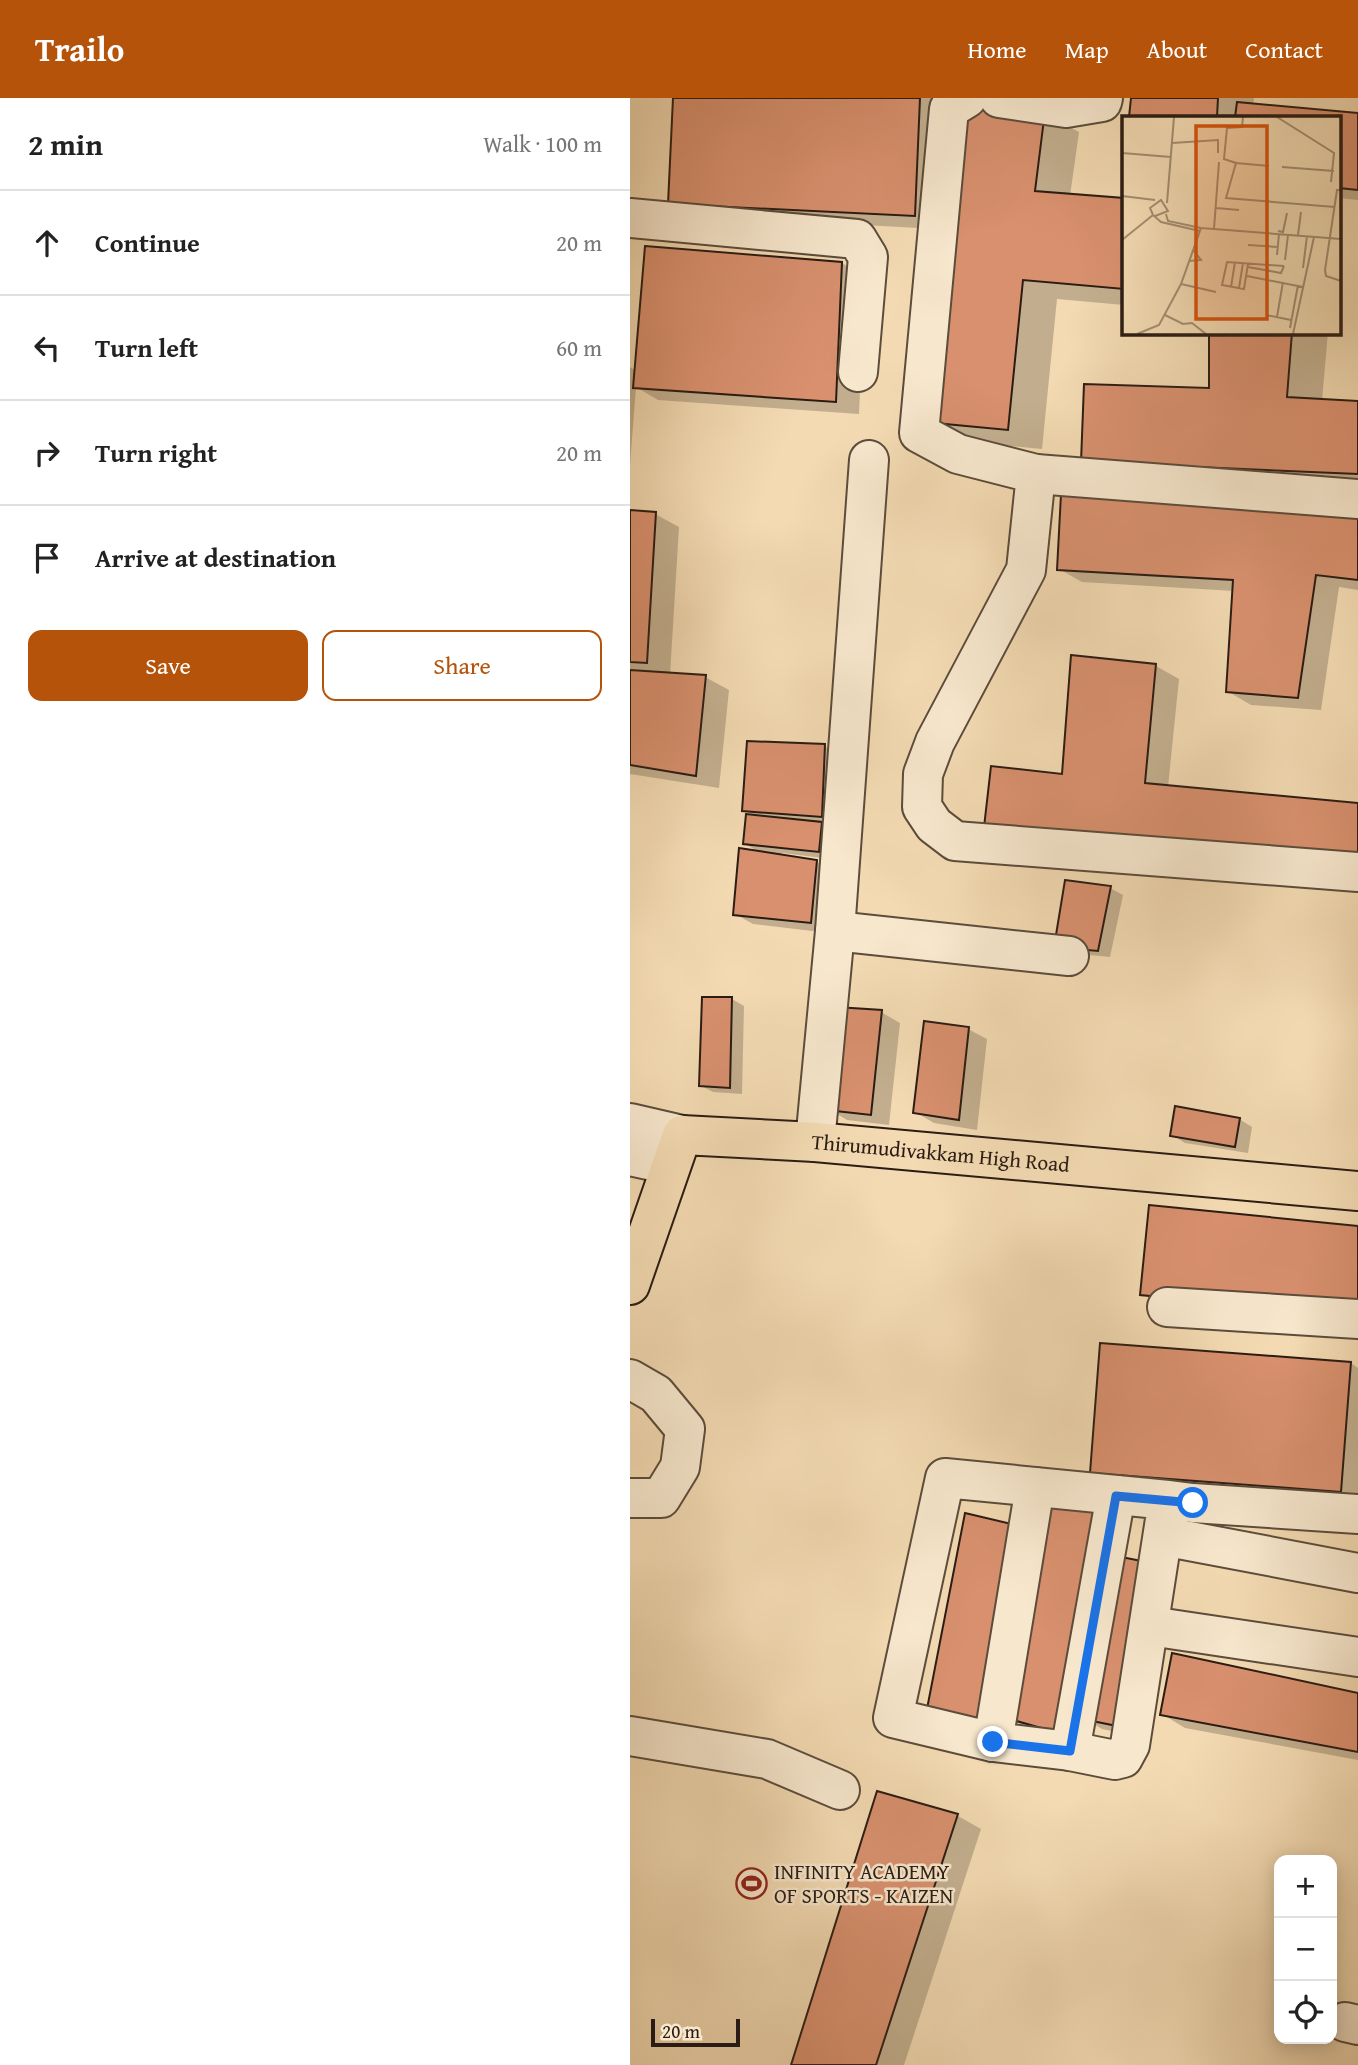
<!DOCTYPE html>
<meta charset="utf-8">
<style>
body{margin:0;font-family:"Gentium Book Plus",serif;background:#f6f6f6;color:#222}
.controls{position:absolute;right:21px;bottom:21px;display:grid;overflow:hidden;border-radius:14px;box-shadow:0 4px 18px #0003}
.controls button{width:63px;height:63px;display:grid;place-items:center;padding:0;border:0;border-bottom:2px solid #e0e0e0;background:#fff;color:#222;font:35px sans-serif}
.scale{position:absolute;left:21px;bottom:18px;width:89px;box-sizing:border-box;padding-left:7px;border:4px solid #2a1c14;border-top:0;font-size:19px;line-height:24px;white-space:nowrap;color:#2a1c14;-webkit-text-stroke:5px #f7e7cd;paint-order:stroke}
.stop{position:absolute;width:21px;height:21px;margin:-16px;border:5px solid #1a73e8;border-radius:50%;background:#fff}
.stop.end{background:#1a73e8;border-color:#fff;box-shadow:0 2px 7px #0008}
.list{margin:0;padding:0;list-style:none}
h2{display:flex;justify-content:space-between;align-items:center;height:91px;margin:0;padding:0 28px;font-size:30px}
h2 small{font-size:23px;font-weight:400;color:#767676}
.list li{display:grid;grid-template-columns:46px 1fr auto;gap:21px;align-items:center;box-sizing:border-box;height:105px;padding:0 28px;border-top:2px solid #e0e0e0}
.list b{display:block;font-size:26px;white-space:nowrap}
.list em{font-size:23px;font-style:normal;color:#767676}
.actions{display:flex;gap:14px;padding:21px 28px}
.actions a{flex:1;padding:16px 0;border:2px solid #b45309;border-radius:14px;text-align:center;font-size:24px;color:#b45309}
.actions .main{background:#b45309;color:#fff}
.icon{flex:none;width:38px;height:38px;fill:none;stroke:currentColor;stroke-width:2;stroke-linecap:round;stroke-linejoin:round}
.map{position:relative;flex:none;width:728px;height:1967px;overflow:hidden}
header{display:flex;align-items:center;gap:42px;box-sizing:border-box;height:98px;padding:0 35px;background:#b45309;color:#fff}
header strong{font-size:33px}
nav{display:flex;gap:38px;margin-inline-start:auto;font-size:24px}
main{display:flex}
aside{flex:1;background:#fff}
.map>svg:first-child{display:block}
.shadow{fill:#0003}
.building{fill:#d8906e;stroke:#2a1c14;stroke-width:2}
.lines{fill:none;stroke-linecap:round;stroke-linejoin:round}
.minor-casing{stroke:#5c4c3c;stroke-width:42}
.major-casing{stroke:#2a1c14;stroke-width:42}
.minor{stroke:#f7e7cd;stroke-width:38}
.major{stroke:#f3dab2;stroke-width:38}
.route{stroke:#1a73e8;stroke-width:9}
.labels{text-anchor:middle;stroke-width:5;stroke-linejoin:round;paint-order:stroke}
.street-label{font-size:21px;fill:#2a1c14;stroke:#f7e7cd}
.poi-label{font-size:21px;fill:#2a1c14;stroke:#f7e7cd;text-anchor:start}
.inset-road{fill:none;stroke:#a38e73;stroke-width:2}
.view{fill:#d5530d;fill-opacity:0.15;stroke:#d5530d;stroke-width:3.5}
.inset-edge{fill:none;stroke:#2a1c14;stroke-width:3.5}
</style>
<header>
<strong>Trailo</strong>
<nav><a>Home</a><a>Map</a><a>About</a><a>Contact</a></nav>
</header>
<main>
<aside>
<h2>2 min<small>Walk · 100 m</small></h2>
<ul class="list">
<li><svg class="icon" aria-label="ahead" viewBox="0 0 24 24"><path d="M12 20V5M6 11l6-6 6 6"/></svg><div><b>Continue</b></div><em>20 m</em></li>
<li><svg class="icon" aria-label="left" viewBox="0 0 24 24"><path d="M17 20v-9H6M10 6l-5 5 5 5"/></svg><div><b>Turn left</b></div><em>60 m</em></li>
<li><svg class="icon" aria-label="right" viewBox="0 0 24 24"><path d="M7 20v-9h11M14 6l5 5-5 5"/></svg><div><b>Turn right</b></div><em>20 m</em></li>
<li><svg class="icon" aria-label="arrive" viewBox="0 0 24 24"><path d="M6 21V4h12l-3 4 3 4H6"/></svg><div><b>Arrive at destination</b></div></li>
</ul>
<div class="actions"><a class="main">Save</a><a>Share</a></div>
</aside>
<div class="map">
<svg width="728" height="1967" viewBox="0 0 728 1967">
<rect width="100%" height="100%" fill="#f3dab2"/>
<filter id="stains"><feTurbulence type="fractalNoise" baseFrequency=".00286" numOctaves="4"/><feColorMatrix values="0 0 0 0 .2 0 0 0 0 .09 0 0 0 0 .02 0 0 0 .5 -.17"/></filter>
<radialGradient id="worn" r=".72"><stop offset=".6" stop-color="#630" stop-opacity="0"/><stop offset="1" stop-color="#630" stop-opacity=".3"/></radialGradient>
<g class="shadow">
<polygon points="45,0 313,0 308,131 63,118"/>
<polygon points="503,0 624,0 623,7 728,17 728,102 709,100 709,19 501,19"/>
<polygon points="415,15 449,34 440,98 494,102 494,207 427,201 412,351 341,344 307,324"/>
<polygon points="212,165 235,179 229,316 28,302 6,289 0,367 0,269 6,273"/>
<polygon points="581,234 698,234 692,303 728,305 728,394 487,383 580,292"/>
<polygon points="0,414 25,416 49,429 40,577 75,579 99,592 89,690 0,676"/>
<polygon points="728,422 728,492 709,489 691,612 621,607 597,593 604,493 452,484 429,471"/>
<polygon points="443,559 526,568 549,581 538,689 728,707 728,781 378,751 355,737 362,670 433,678"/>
<polygon points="194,648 213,659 201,761 152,755 152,758 187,764 205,775 199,835 123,826 105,816 131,755 115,746 126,719 114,712"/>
<polygon points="480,790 493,797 480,859 438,855"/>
<polygon points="102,901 114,908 112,996 83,994 70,987"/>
<polygon points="251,914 270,925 259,1027 217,1022 199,1011"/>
<polygon points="338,931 357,941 347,1032 304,1025 285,1014"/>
<polygon points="609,1021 622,1029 618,1055 555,1045 542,1037"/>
<polygon points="721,1265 728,1270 728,1406 485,1388 462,1374"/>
<polygon points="489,1461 515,1640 472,1631 459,1623 401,1633 382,1621 321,1629"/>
<polygon points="728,1596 728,1662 555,1630 532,1616"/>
<polygon points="249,1695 328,1718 351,1731 274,1967 163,1967"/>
</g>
<g class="building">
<polygon points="43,0 290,0 285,118 38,106"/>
<polygon points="501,0 588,0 587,19 499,19"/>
<polygon points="607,4 728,15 728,92 709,90 709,19 605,19"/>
<polygon points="335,9 415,13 405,93 494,100 494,191 393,182 378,332 305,325"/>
<polygon points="15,148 212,164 206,304 3,290"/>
<polygon points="579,234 662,234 657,299 728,303 728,376 451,364 454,286 579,290"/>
<polygon points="431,396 728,420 728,482 686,477 668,600 596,594 603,482 427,472"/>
<polygon points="0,412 26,414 17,565 0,564"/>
<polygon points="441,557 526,566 515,685 728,705 728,770 353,738 361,668 432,676"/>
<polygon points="0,572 76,577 66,678 0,667"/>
<polygon points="117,643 195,646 192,719 112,713"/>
<polygon points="116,716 192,724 189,754 113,746"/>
<polygon points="109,750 187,762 181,825 103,817"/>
<polygon points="435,782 481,788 468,853 424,849"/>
<polygon points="72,899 102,899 100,990 69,988"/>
<polygon points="206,909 252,912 241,1017 197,1012"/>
<polygon points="294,923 339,929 329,1022 283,1015"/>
<polygon points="545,1008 610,1020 605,1049 540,1038"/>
<polygon points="519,1107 728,1128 728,1218 510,1197"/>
<polygon points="470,1245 721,1264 711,1394 460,1375"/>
<polygon points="412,1404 473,1408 432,1636 376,1620"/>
<polygon points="335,1415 390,1428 355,1630 296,1616"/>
<polygon points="481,1457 527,1466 497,1630 452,1621"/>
<polygon points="542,1555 728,1595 728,1654 530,1617"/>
<polygon points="247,1693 328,1716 246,1967 161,1967"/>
</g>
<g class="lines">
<defs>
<g id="minor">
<polyline points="337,0 319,11 289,335 328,356 406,376 396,472 305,644 293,676 292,709 304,727 325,743 728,774"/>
<polyline points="369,0 436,10 472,4 473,0"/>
<polyline points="0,120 227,141 238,159 228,274"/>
<polyline points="406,376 728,401"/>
<polyline points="205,833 439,858"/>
<polyline points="0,1025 52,1037"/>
<polyline points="185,1044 205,833 239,362"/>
<polyline points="0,1058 41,1067"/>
<polyline points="537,1209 728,1221"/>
<polyline points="0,1281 26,1296 55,1331 50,1369 31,1400 0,1400"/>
<polyline points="538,1402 500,1647 493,1660 485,1662 440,1653 363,1644 263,1620 315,1380 538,1402 563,1405 728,1416"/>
<polyline points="533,1438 728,1475"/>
<polyline points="520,1528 728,1559"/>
<polyline points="0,1638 137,1661 210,1692"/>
<polyline points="363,1644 405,1389"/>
<polyline points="440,1653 486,1397"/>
<polyline points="715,1924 728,1927"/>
</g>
<g id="major">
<path id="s1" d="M0,1187L52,1037L185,1044L728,1093"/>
</g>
</defs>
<use href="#minor" class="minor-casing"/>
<use href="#major" class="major-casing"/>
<use href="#minor" class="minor"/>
<use href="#major" class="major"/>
</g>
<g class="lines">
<polyline class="route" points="363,1644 440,1653 486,1398 563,1405"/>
</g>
<defs>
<symbol id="stadium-ring" viewBox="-11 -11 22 22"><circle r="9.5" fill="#f7e7cd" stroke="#8f2418" stroke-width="1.5"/><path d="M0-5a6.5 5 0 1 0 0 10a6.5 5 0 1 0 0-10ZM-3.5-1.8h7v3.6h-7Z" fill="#8f2418"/></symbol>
</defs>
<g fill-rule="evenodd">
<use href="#stadium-ring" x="104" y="1768" width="35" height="35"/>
</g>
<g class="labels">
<g class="street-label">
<text dy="7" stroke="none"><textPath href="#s1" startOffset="418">Thirumudivakkam High Road</textPath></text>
</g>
<g class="poi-label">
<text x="144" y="1781">INFINITY ACADEMY<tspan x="144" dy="24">OF SPORTS - KAIZEN</tspan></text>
</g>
</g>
<g transform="translate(492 18)">
<rect width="219" height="219" fill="#f3dab2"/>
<path class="inset-road" d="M121,1L120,11L105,12L102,43L114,47L104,82L213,91M155,1L212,37L209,66M50,27L96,24V37M0,37L49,41M114,47L147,50M160,51L212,55M219,74H215L203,154L204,160L219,165M0,80L33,84M45,87L52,1M94,92L117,94M44,98L46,105L79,112M33,100L46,95L39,84L28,92L31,99L39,106L78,115M92,113L97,46M156,115L161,116L165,97M176,119L179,96M0,124L31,99M126,129L156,131M155,139L157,118M163,144L166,119M67,145L79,144L71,134M126,148L122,173L100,169L105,146L162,150M126,151L159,157L162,150M181,152L185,120M125,160L181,171M59,168L94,176M109,171L113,146M117,172L121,147M43,199L61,208L70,207L84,218M144,199L169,204M155,201L161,166M168,212L176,169M15,218L37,209L59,168L79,112L219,123M171,218L192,121"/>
<path class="view" d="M74,10H145V203H74Z"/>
<rect width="219" height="219" class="inset-edge"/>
</g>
<rect width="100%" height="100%" filter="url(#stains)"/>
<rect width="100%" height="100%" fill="url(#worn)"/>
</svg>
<div class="controls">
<button>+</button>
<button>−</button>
<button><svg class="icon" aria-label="locate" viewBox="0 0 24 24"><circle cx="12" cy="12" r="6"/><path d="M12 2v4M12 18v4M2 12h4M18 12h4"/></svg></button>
</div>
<div class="scale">20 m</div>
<div class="stop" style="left:563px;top:1405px"></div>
<div class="stop end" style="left:363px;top:1644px"></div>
</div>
</main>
